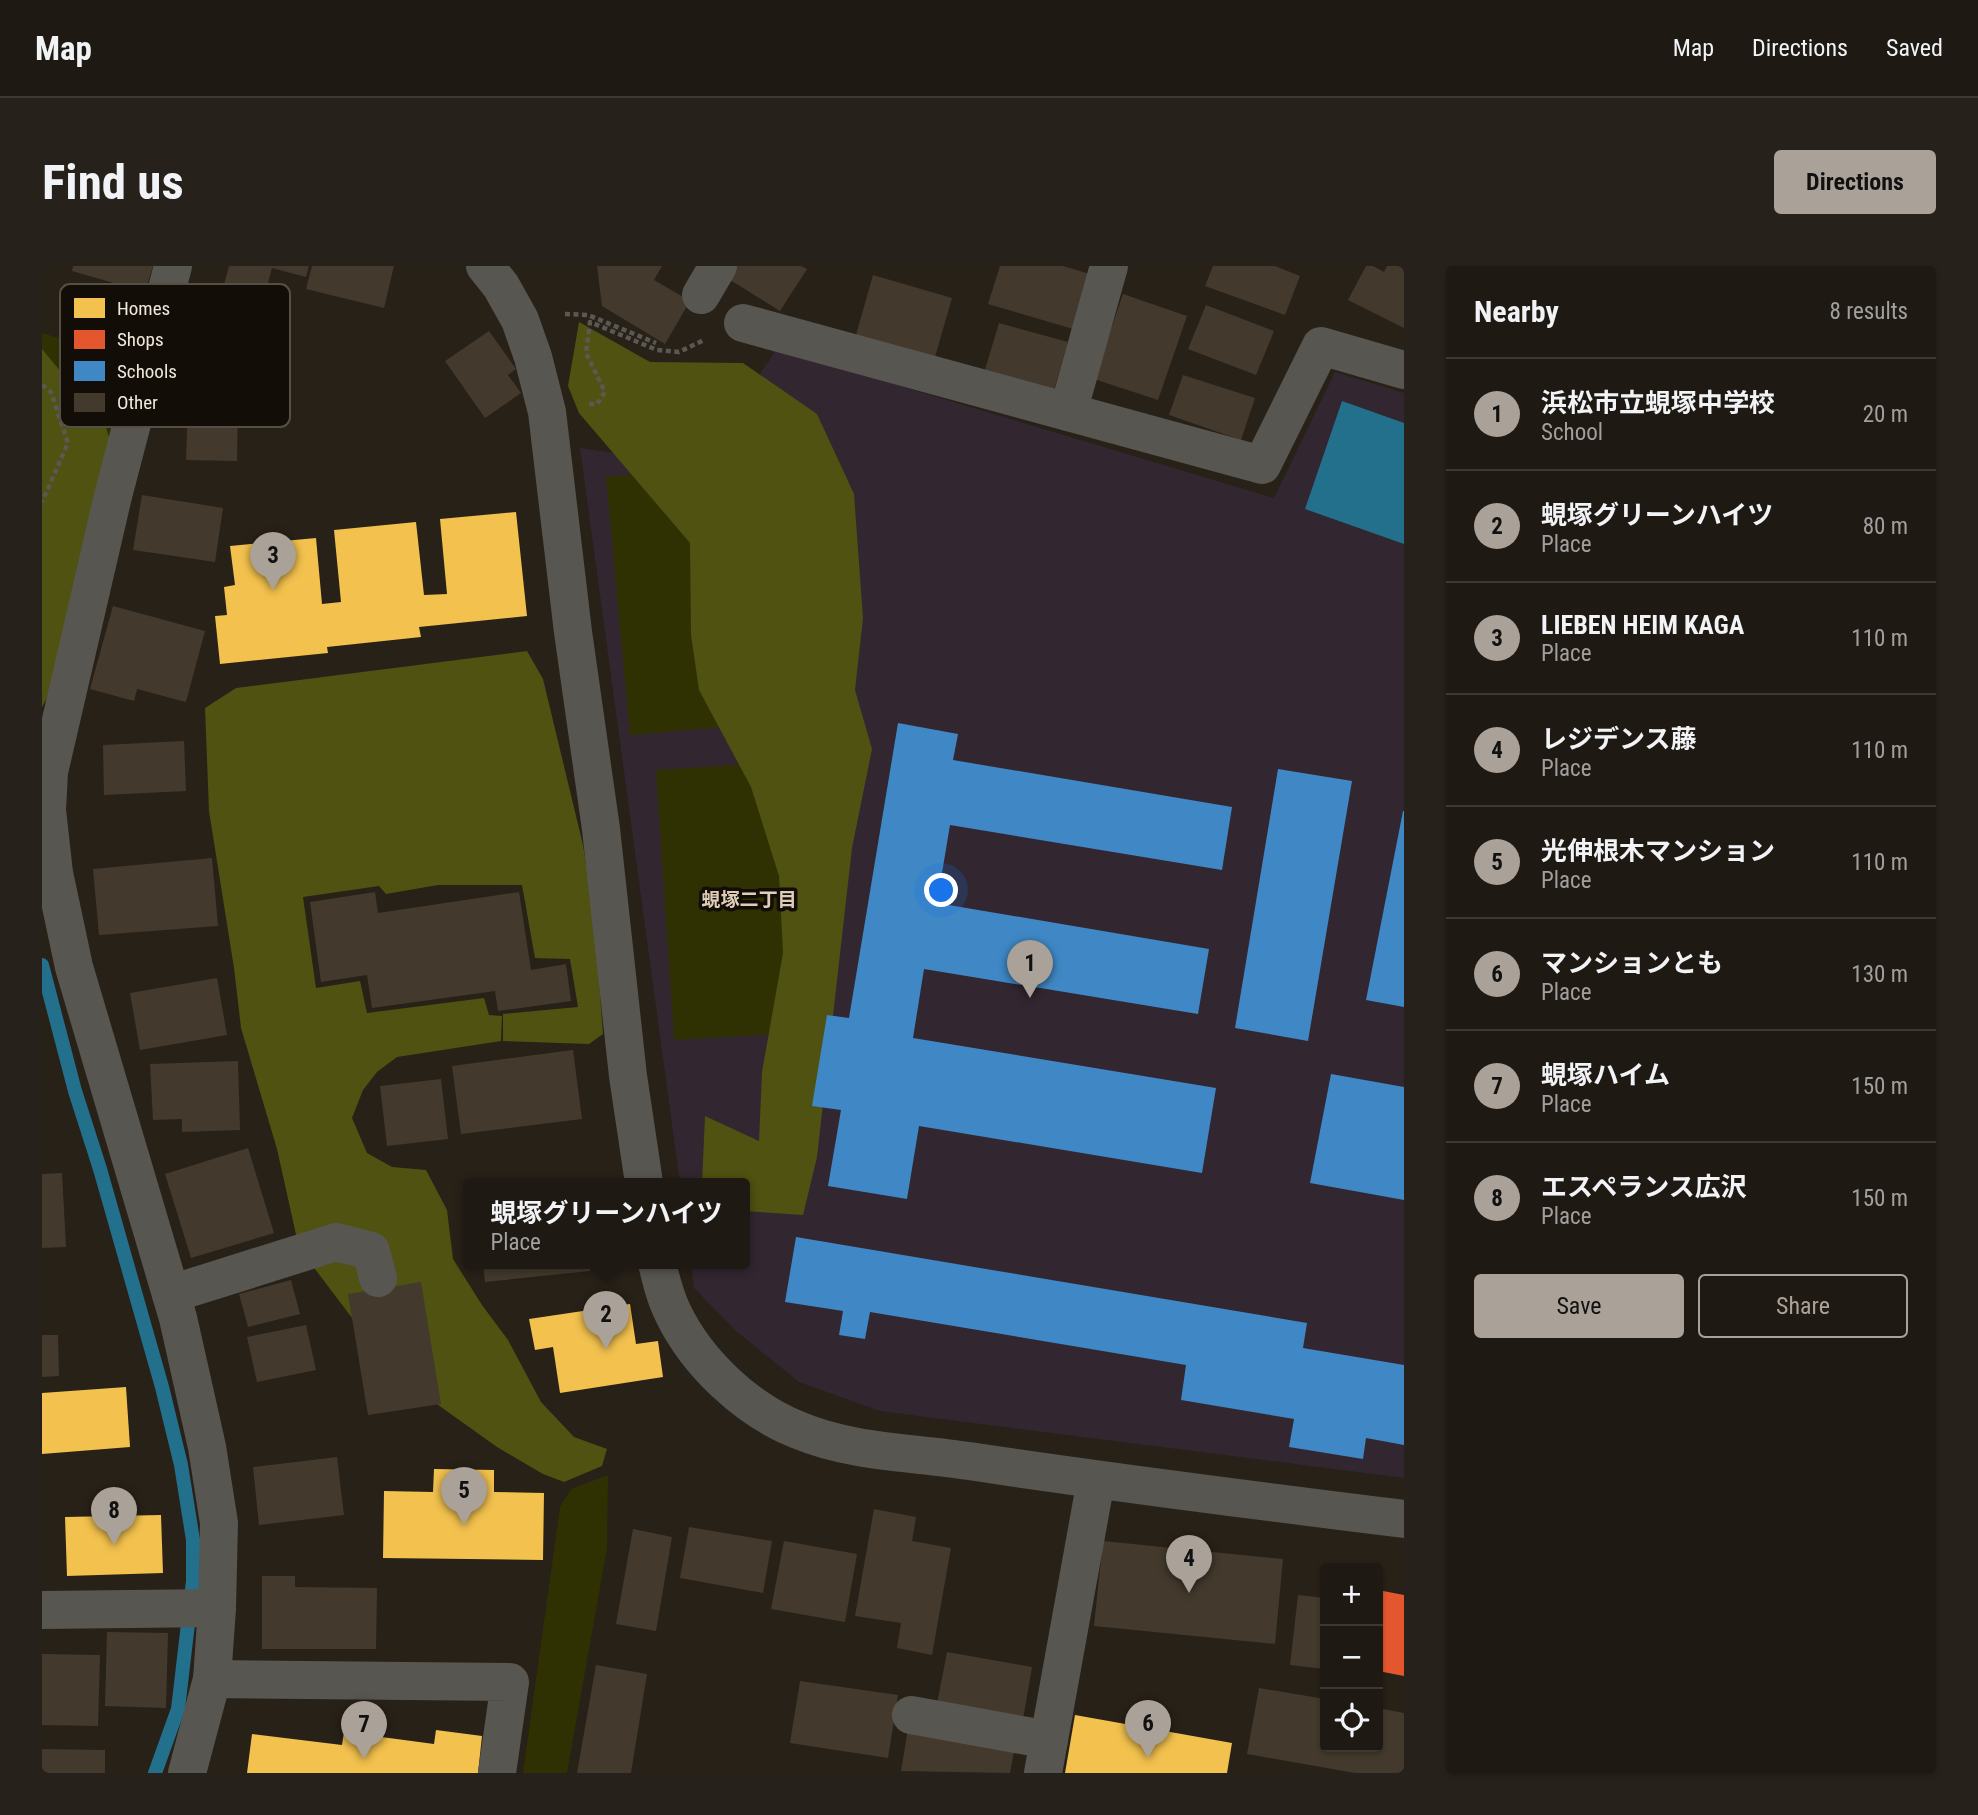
<!DOCTYPE html>
<meta charset="utf-8">
<style>
body{margin:0;font-family:"Roboto Condensed","Noto Sans JP",sans-serif;background:#26221b;color:#f1f3f6}
.controls{position:absolute;right:21px;bottom:21px;display:grid;overflow:hidden;border-radius:7px;box-shadow:0 2px 5px #0004}
.controls button{width:63px;height:63px;display:grid;place-items:center;padding:0;border:0;border-bottom:2px solid #3c3832;background:#1e1912;color:#f1f3f6;font:35px sans-serif}
.you{position:absolute;left:900px;top:625px;width:24px;height:24px;margin:-18px;border:5px solid #fff;border-radius:50%;background:#1a73e8;box-shadow:0 0 0 10px #1a73e833}
.badge{display:grid;place-items:center;width:46px;height:46px;border-radius:50%;background:#aaa298;color:#111;font-size:23px;font-weight:700}
.pin{position:absolute;translate:-50% -58px;filter:drop-shadow(0 2px 4px #0008)}
.pin::after{content:'';position:absolute;top:37px;width:24px;height:21px;background:inherit;clip-path:polygon(0 0,100% 0,50% 100%)}
.popup{position:absolute;left:421px;top:912px;width:287px;height:91px;box-sizing:border-box;display:grid;place-content:center;border-radius:7px;background:#1e1912;filter:drop-shadow(0 2px 5px #0005);font-size:23px;white-space:nowrap;color:#a1a09f}
.popup b{font-size:26px;color:#f1f3f6}
.popup::after{content:'';position:absolute;left:50%;top:100%;margin-left:-14px;border:14px solid transparent;border-top-color:#1e1912}
.list{margin:0;padding:0;list-style:none}
h2{display:flex;justify-content:space-between;align-items:center;height:91px;margin:0;padding:0 28px;font-size:30px}
h2 small{font-size:23px;font-weight:400;color:#a1a09f}
.list li{display:grid;grid-template-columns:46px 1fr auto;gap:21px;align-items:center;box-sizing:border-box;height:112px;padding:0 28px;border-top:2px solid #3c3832}
.list b{display:block;font-size:26px;white-space:nowrap}
.list p{margin:0;font-size:23px;white-space:nowrap;color:#a1a09f}
.list em{font-size:23px;font-style:normal;color:#a1a09f}
.actions{display:flex;gap:14px;padding:21px 28px}
.actions a{flex:1;padding:16px 0;border:2px solid #aaa298;border-radius:7px;text-align:center;font-size:24px;color:#aaa298}
.actions .main{background:#aaa298;color:#111}
.icon{flex:none;width:38px;height:38px;fill:none;stroke:currentColor;stroke-width:2;stroke-linecap:round;stroke-linejoin:round}
.map{position:relative;flex:none;width:1362px;height:1507px;overflow:hidden;border-radius:7px}
header{display:flex;align-items:center;gap:42px;box-sizing:border-box;height:98px;padding:0 35px;background:#1e1912;border-bottom:2px solid #3c3832}
header strong{font-size:33px}
nav{display:flex;gap:38px;margin-inline-start:auto;font-size:24px}
.intro{display:flex;align-items:center;justify-content:space-between;box-sizing:border-box;height:168px;padding:0 42px}
h1{margin:0;font-size:49px}
.button{padding:18px 32px;border-radius:7px;background:#aaa298;color:#111;font-size:24px;font-weight:700}
main{display:flex;gap:42px;padding:0 42px}
aside{flex:1;background:#1e1912;border-radius:7px;box-shadow:0 2px 5px #0004}
.map>svg:first-child{display:block}
.education{fill:#322630}
.green{fill:#2f3103}
.forest{fill:#4f5210}
.water{fill:#23708d}
.homes{fill:#f2c14e}
.shops{fill:#e4572e}
.schools{fill:#3f88c5}
.lines{fill:none;stroke-linecap:round;stroke-linejoin:round}
.stream{stroke:#23708d;stroke-width:14}
.building{fill:#433a2d}
.path{stroke:#5b5854;stroke-width:4.5;stroke-dasharray:5 3.5;stroke-linecap:butt}
.minor{stroke:#585651;stroke-width:38}
.labels{text-anchor:middle;stroke-width:7;stroke-linejoin:round;paint-order:stroke}
.neighbourhood-label{font-size:19px;font-weight:bold;fill:#deceb9;stroke:#120d06}
.key{fill:#120d06;stroke:#554f46;stroke-width:2}
.key-label{font-size:19px;fill:#f0e8dd}
</style>
<header>
<strong>Map</strong>
<nav><a>Map</a><a>Directions</a><a>Saved</a></nav>
</header>
<div class="intro"><h1>Find us</h1><a class="button">Directions</a></div>
<main>
<div class="map">
<svg width="1362" height="1507" viewBox="0 0 1362 1507">
<rect width="100%" height="100%" fill="#282118"/>
<polygon class="education" points="735,83 1232,232 1293,106 1362,127 1362,1212 838,1145 757,1116 694,1065 652,1022 649,997 702,997 702,917 638,917 538,182 655,199"/>
<g class="green">
<polygon points="0,67 90,94 0,400"/>
<polygon points="714,197 738,456 588,469 564,211"/>
<polygon points="754,495 772,766 632,774 614,504"/>
<polygon points="566,1209 565,1282 525,1507 481,1507 518,1241 529,1223"/>
</g>
<g class="forest">
<polygon points="537,56 608,96 701,97 775,148 812,228 821,352 813,424 830,483 810,582 775,891 761,949 702,945 702,917 660,917 663,850 717,875 720,806 741,687 737,610 709,521 657,424 649,369 648,277 537,147 526,120"/>
<polygon points="0,83 63,159 70,180 14,416 0,441"/>
<polygon points="485,385 501,413 541,579 552,650 561,768 547,778 461,775 461,748 536,741 528,693 493,692 480,619 396,619 344,628 337,620 261,631 274,722 318,715 325,747 442,732 447,749 460,750 459,775 355,791 335,806 321,824 310,852 325,887 350,901 384,904 405,944 411,993 440,1039 466,1074 499,1136 532,1171 565,1183 560,1200 522,1216 501,1208 455,1181 385,1131 326,1073 257,982 235,883 199,762 192,702 167,545 163,442 194,422"/>
</g>
<polygon class="water" points="1300,135 1362,157 1362,278 1263,243"/>
<g class="homes">
<polygon points="474,246 485,350 377,361 379,371 285,381 286,387 178,398 173,350 185,349 182,321 193,319 188,280 274,272 280,338 299,336 292,264 374,256 382,329 405,328 398,253"/>
<polygon points="588,1038 594,1078 616,1075 621,1111 518,1127 511,1081 493,1084 487,1053"/>
<polygon points="84,1121 88,1181 0,1188 0,1127"/>
<polygon points="392,1203 452,1204 452,1226 502,1227 501,1294 341,1292 342,1225 391,1226"/>
<polygon points="119,1249 121,1307 25,1310 23,1251"/>
<polygon points="1033,1449 1190,1477 1185,1507 1023,1507"/>
<polygon points="394,1464 440,1470 436,1507 205,1507 210,1468 300,1479 302,1466 392,1478"/>
</g>
<polygon class="shops" points="1336,1324 1362,1329 1362,1410 1336,1405"/>
<g class="schools">
<polygon points="856,457 916,468 911,494 1190,541 1180,604 908,559 895,637 1167,683 1156,748 882,703 871,772 1174,822 1160,907 877,860 865,933 786,920 799,844 770,840 785,749 807,752"/>
<polygon points="1236,503 1310,515 1266,775 1193,762"/>
<polygon points="1361,545 1362,545 1362,741 1324,734"/>
<polygon points="1289,808 1362,821 1362,934 1268,917"/>
<polygon points="754,971 1265,1057 1261,1082 1362,1099 1362,1179 1324,1172 1321,1193 1247,1181 1252,1153 1139,1134 1144,1099 828,1046 823,1073 797,1069 801,1045 743,1036"/>
</g>
<g class="lines">
<polyline class="stream" points="0,699 33,825 58,903 120,1121 139,1199 151,1274 151,1315 136,1443 113,1507"/>
</g>
<g class="building">
<polygon points="31,0 111,0 103,26 30,5"/>
<polygon points="187,0 267,0 264,11 230,2 209,80 168,70"/>
<polygon points="270,0 352,0 342,42 264,23"/>
<polygon points="555,0 620,0 612,14 648,35 623,78 560,40"/>
<polygon points="686,0 759,0 765,3 738,45 680,9"/>
<polygon points="958,0 1021,0 1048,8 1031,63 946,38"/>
<polygon points="1171,0 1233,0 1258,10 1243,49 1163,20"/>
<polygon points="1324,0 1331,0 1342,6 1345,0 1362,0 1362,62 1306,34"/>
<polygon points="831,9 910,32 893,91 814,69"/>
<polygon points="1081,28 1145,50 1116,134 1052,113"/>
<polygon points="1164,39 1232,65 1214,109 1146,83"/>
<polygon points="957,57 1026,76 1011,127 942,107"/>
<polygon points="447,65 474,103 466,109 479,127 443,152 403,95"/>
<polygon points="1141,109 1213,132 1199,174 1127,149"/>
<polygon points="146,136 196,137 195,195 144,194"/>
<polygon points="100,229 181,242 173,296 91,284"/>
<polygon points="71,340 163,365 144,436 95,423 92,435 48,423"/>
<polygon points="142,475 144,525 62,529 61,479"/>
<polygon points="170,592 176,660 57,669 51,603"/>
<polygon points="333,626 336,647 477,626 489,704 524,698 529,735 456,745 453,725 330,742 325,709 279,716 268,636"/>
<polygon points="175,712 185,769 98,784 88,727"/>
<polygon points="531,784 540,853 419,868 410,800"/>
<polygon points="196,795 198,864 140,866 140,853 111,854 108,798"/>
<polygon points="399,813 406,873 345,880 338,820"/>
<polygon points="206,882 232,967 149,992 123,908"/>
<polygon points="20,907 24,981 0,982 0,908"/>
<polygon points="441,997 548,997 548,1005 443,1016"/>
<polygon points="249,1014 258,1048 206,1061 197,1028"/>
<polygon points="379,1016 399,1138 326,1149 306,1028"/>
<polygon points="264,1059 274,1104 215,1116 205,1071"/>
<polygon points="0,1069 16,1069 17,1110 0,1111"/>
<polygon points="295,1191 302,1249 217,1259 211,1201"/>
<polygon points="832,1243 874,1251 870,1275 909,1282 890,1389 855,1382 859,1357 813,1350"/>
<polygon points="647,1261 730,1275 721,1327 638,1312"/>
<polygon points="591,1263 630,1271 614,1365 574,1358"/>
<polygon points="742,1275 815,1288 803,1356 729,1343"/>
<polygon points="1061,1275 1241,1293 1233,1378 1052,1360"/>
<polygon points="220,1310 253,1310 253,1321 335,1322 334,1383 220,1383"/>
<polygon points="1256,1329 1283,1332 1283,1403 1248,1399"/>
<polygon points="65,1366 126,1367 124,1442 63,1440"/>
<polygon points="905,1386 990,1401 981,1453 895,1438"/>
<polygon points="0,1388 58,1389 56,1460 0,1459"/>
<polygon points="554,1399 605,1408 589,1507 535,1507"/>
<polygon points="758,1415 856,1429 846,1492 748,1477"/>
<polygon points="1217,1422 1283,1433 1283,1481 1336,1481 1336,1442 1362,1447 1362,1507 1313,1507 1205,1488"/>
<polygon points="866,1463 973,1480 968,1507 859,1505"/>
<polygon points="0,1483 63,1484 63,1507 0,1507"/>
</g>
<g class="lines">
<g class="path">
<polyline points="523,48 546,49 614,77"/>
<polyline points="0,119 9,126 26,177 0,236"/>
<polyline points="547,138 555,138 563,126 544,87 548,56 615,84 637,86 662,74"/>
</g>
<g class="minor">
<polyline points="131,0 70,234 7,506 5,544 12,607 32,701 136,1052 165,1181 177,1257 175,1342 170,1413 145,1507"/>
<polyline points="443,0 459,20 478,54 491,91 505,146 531,366 559,563 586,810 602,917"/>
<polyline points="659,29 676,0"/>
<polyline points="701,57 1220,199 1279,80 1362,104"/>
<polyline points="1026,146 1067,0"/>
<path d="M615,997C619,1014 623,1031 631,1047C655,1097 705,1144 756,1164C811,1187 870,1186 927,1195C1072,1217 1217,1235 1362,1253"/>
<polyline points="129,1028 294,976 329,985 336,1012"/>
<polyline points="0,1344 175,1342"/>
<polyline points="170,1413 468,1416 455,1507"/>
<polyline points="869,1449 1007,1474"/>
<polyline points="1001,1507 1054,1214"/>
</g>
</g>
<g class="labels">
<g class="neighbourhood-label">
<text x="707" y="640">蜆塚二丁目</text>
</g>
</g>
<rect x="18" y="18" width="230" height="143" rx="10" class="key"/>
<rect x="32" y="32" width="31" height="20" fill="#f2c14e"/>
<rect x="32" y="64" width="31" height="19" fill="#e4572e"/>
<rect x="32" y="95" width="31" height="20" fill="#3f88c5"/>
<rect x="32" y="127" width="31" height="19" fill="#433a2d"/>
<g class="key-label">
<text x="75" y="49">Homes</text>
<text x="75" y="80">Shops</text>
<text x="75" y="112">Schools</text>
<text x="75" y="143">Other</text>
</g>
</svg>
<div class="controls">
<button>+</button>
<button>−</button>
<button><svg class="icon" aria-label="locate" viewBox="0 0 24 24"><circle cx="12" cy="12" r="6"/><path d="M12 2v4M12 18v4M2 12h4M18 12h4"/></svg></button>
</div>
<div class="you"></div>
<div class="pin badge" style="left:988px;top:732px">1</div>
<div class="pin badge" style="left:564px;top:1083px">2</div>
<div class="popup"><b>蜆塚グリーンハイツ</b>Place</div>
<div class="pin badge" style="left:231px;top:324px">3</div>
<div class="pin badge" style="left:1147px;top:1327px">4</div>
<div class="pin badge" style="left:422px;top:1259px">5</div>
<div class="pin badge" style="left:1106px;top:1492px">6</div>
<div class="pin badge" style="left:322px;top:1493px">7</div>
<div class="pin badge" style="left:72px;top:1279px">8</div>
</div>
<aside>
<h2>Nearby<small>8 results</small></h2>
<ul class="list">
<li><span class="badge">1</span><div><b>浜松市立蜆塚中学校</b><p>School</p></div><em>20 m</em></li>
<li><span class="badge">2</span><div><b>蜆塚グリーンハイツ</b><p>Place</p></div><em>80 m</em></li>
<li><span class="badge">3</span><div><b>LIEBEN HEIM KAGA</b><p>Place</p></div><em>110 m</em></li>
<li><span class="badge">4</span><div><b>レジデンス藤</b><p>Place</p></div><em>110 m</em></li>
<li><span class="badge">5</span><div><b>光伸根木マンション</b><p>Place</p></div><em>110 m</em></li>
<li><span class="badge">6</span><div><b>マンションとも</b><p>Place</p></div><em>130 m</em></li>
<li><span class="badge">7</span><div><b>蜆塚ハイム</b><p>Place</p></div><em>150 m</em></li>
<li><span class="badge">8</span><div><b>エスペランス広沢</b><p>Place</p></div><em>150 m</em></li>
</ul>
<div class="actions"><a class="main">Save</a><a>Share</a></div>
</aside>
</main>
